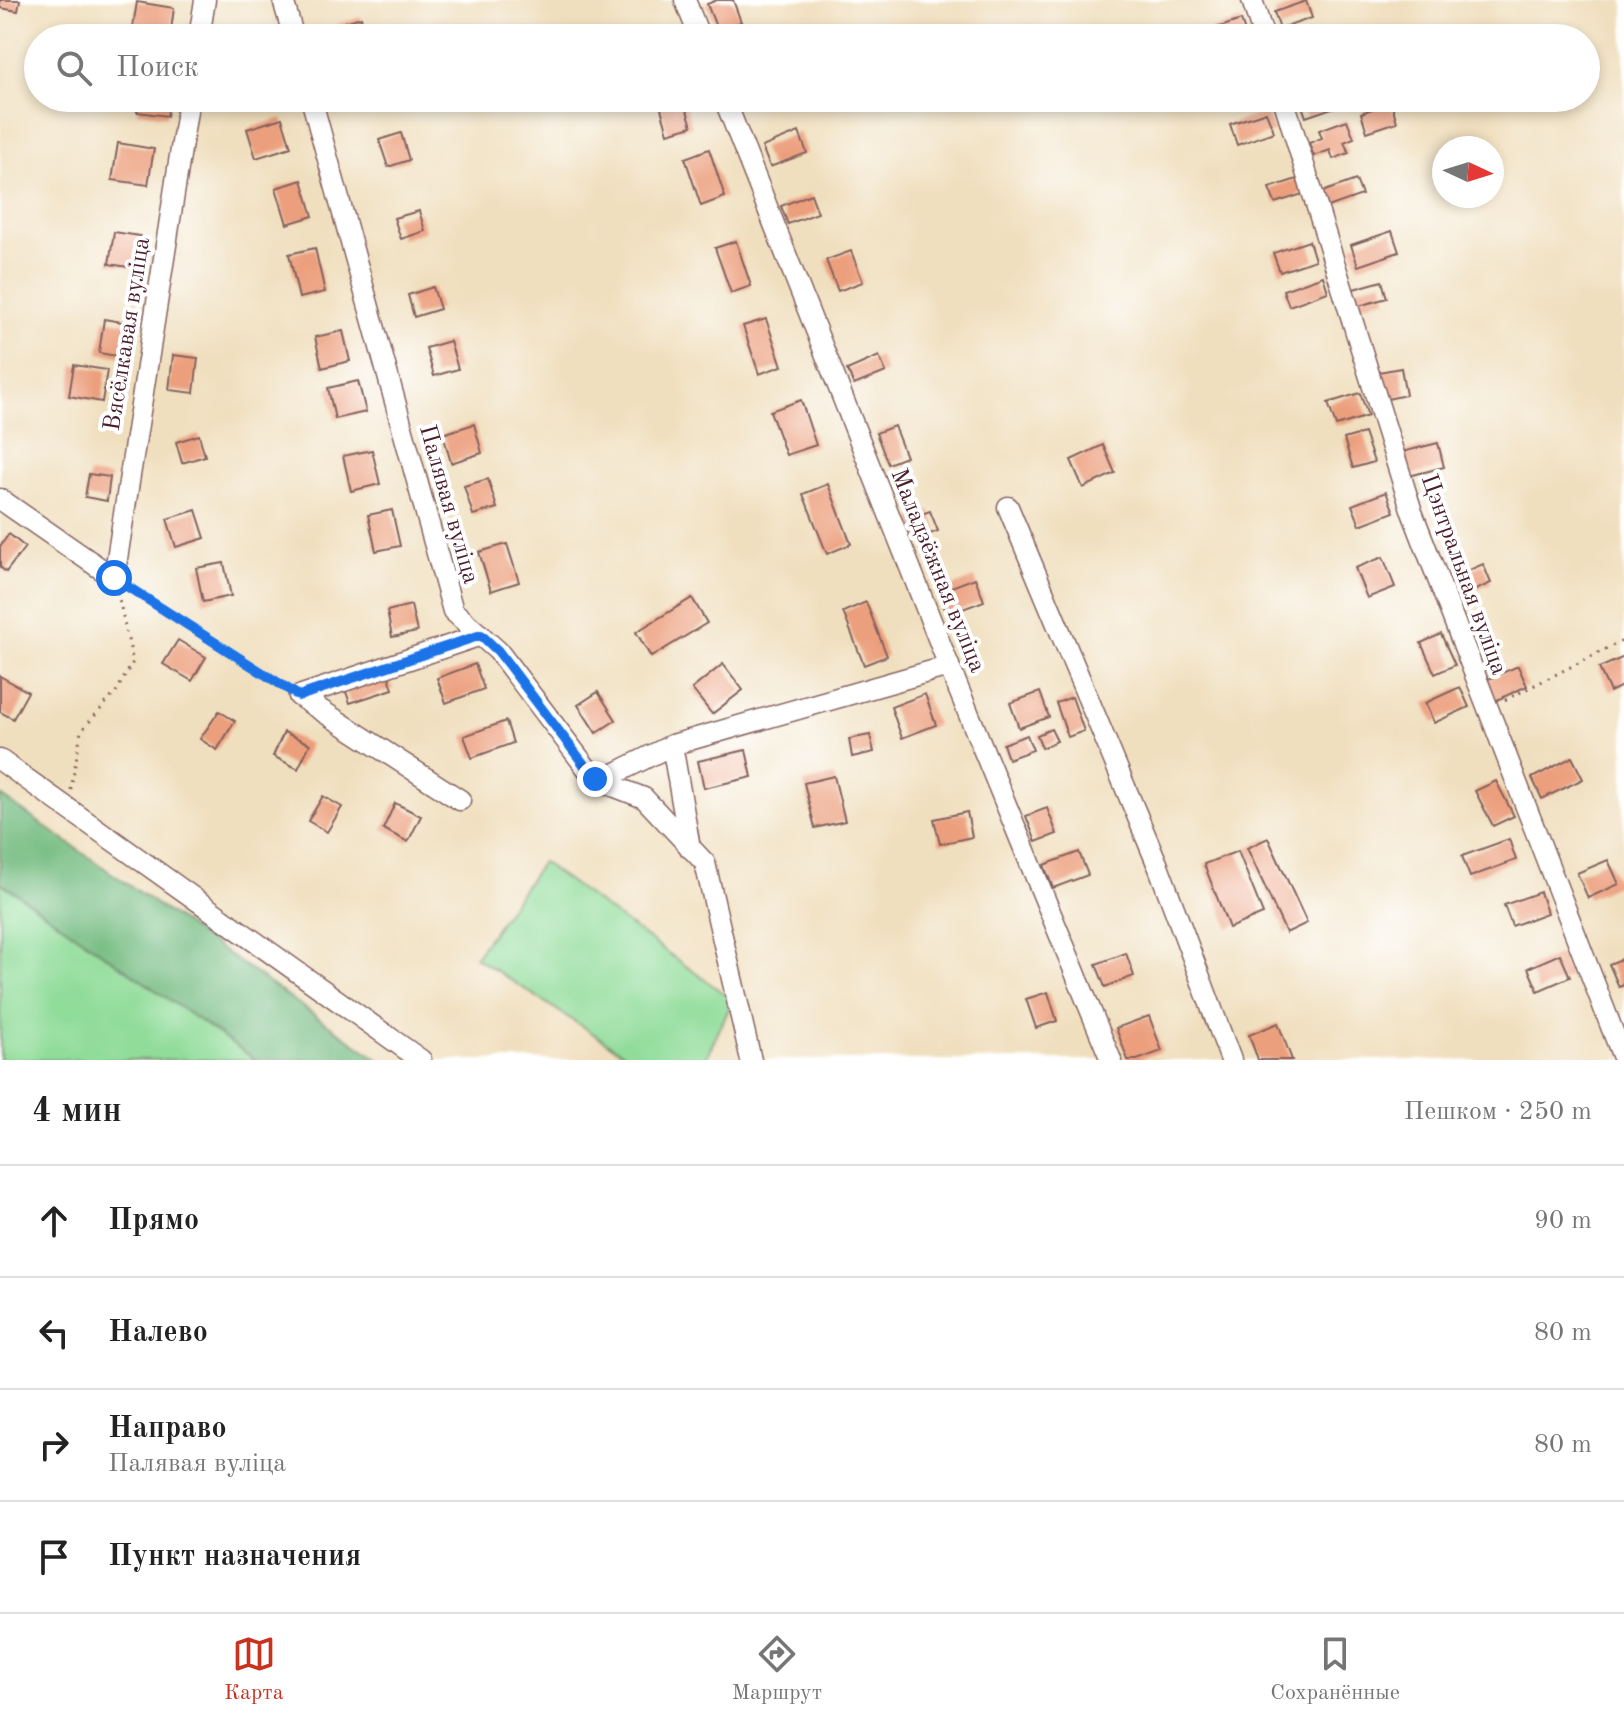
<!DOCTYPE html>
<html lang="ru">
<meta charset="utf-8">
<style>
body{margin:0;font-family:"Old Standard TT",serif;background:#f2f2f2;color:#222}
.compass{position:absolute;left:1432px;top:136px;width:72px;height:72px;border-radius:50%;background:#fff;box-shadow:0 4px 12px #0003;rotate:94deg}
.stop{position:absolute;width:24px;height:24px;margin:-18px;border:6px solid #1a73e8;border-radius:50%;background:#fff}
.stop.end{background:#1a73e8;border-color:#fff;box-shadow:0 2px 8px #0008}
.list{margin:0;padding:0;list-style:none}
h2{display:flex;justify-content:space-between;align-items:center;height:104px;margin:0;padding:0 32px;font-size:34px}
h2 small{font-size:26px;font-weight:400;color:#767676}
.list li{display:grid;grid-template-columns:52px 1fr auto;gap:24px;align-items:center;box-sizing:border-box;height:112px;padding:0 32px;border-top:2px solid #e0e0e0}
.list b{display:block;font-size:30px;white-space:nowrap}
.list p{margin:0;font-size:26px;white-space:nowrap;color:#767676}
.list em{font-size:26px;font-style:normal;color:#767676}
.icon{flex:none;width:44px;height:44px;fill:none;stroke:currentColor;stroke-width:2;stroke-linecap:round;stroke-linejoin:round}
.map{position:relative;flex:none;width:1624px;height:1060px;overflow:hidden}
.search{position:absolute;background:#fff;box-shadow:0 4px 12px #0003;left:24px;right:24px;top:24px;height:88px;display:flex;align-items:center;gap:20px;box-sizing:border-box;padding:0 28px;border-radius:44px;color:#767676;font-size:30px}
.sheet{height:552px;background:#fff}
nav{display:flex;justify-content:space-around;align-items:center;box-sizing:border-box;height:112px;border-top:2px solid #e0e0e0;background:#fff;font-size:22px;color:#767676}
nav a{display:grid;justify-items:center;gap:4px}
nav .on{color:#c8321e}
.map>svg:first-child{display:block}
.green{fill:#90dc99;stroke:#6d7e62;stroke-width:2}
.forest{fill:#74bc81;stroke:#5f6e56;stroke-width:2}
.building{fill:#ec9f7d}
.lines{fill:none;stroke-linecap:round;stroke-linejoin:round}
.minor-casing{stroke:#84625e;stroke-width:23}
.path{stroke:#84625e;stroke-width:3;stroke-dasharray:2 6;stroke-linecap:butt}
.minor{stroke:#fff;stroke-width:20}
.route{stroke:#1a73e8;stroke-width:10}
.labels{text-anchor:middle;stroke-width:8;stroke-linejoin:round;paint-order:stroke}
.street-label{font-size:24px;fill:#4a1f2b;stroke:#fff}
</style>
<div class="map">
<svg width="1624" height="1060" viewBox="0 0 1624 1060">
<rect width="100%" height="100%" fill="#fff"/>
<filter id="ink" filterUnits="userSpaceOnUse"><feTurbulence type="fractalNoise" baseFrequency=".0125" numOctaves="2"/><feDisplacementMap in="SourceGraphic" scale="16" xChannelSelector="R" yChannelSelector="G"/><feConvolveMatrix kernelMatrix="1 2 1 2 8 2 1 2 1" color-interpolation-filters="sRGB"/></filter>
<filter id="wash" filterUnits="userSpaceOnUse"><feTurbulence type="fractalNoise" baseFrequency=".006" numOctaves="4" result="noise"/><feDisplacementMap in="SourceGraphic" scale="32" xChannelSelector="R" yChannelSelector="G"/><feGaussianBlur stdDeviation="1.8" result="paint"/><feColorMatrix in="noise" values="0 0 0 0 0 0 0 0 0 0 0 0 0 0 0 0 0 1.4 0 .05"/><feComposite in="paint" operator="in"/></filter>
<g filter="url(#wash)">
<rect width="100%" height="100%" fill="#f0dfbe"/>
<g class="green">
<polygon points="542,862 733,1000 705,1060 634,1060 475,957"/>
<polygon points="0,881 256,1060 0,1060"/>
</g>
<polygon class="forest" points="0,795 379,1060 256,1060 0,882"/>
<g id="blocks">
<g class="building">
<polygon points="0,0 20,0 18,11 0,8"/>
<polygon points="717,0 733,0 741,22 718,32 707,4"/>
<polygon points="1306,1 1312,18 1280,29 1274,12"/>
<polygon points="137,2 174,8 170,38 132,32"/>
<polygon points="361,17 367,38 339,38 335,25"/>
<polygon points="1241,20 1247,38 1207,38 1205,32"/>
<polygon points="139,98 170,98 167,116 137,112"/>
<polygon points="658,98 683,98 692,126 668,133"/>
<polygon points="1305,98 1332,98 1335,107 1306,117 1300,100"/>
<polygon points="1391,102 1397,122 1367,132 1361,113"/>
<polygon points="1266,112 1274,132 1237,145 1230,124"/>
<polygon points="282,118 291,147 256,158 247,129"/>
<polygon points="1347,120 1354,138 1344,142 1349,153 1333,159 1330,150 1314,156 1309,143 1322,138 1319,130"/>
<polygon points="799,132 807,153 770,167 762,147"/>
<polygon points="401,133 409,160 388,167 379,140"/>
<polygon points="118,143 154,149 148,185 112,180"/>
<polygon points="709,149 725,197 701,206 685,158"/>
<polygon points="1297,179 1303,194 1275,203 1269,188"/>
<polygon points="302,180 313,216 287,224 276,188"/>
<polygon points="1356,180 1362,195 1328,207 1322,192"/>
<polygon points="811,194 818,213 788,224 781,206"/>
<polygon points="419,211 425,231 401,239 394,218"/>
<polygon points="1392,231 1399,252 1358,266 1351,245"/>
<polygon points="114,232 140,236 135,268 109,264"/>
<polygon points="736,241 751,286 731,293 715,248"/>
<polygon points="1309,241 1315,260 1280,272 1273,253"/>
<polygon points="315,248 325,292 299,298 289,254"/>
<polygon points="851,251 863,282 838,291 826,260"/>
<polygon points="1323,276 1328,292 1289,306 1283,290"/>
<polygon points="1382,281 1387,298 1355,307 1350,290"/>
<polygon points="433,287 440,309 414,317 408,295"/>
<polygon points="104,319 128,323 123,357 99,353"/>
<polygon points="766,319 782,366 759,374 743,326"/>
<polygon points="343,331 350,361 322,368 315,337"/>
<polygon points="450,341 458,369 434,376 426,348"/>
<polygon points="173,355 198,358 194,393 169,390"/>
<polygon points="879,356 886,372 854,385 847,370"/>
<polygon points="74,365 107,370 102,402 69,396"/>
<polygon points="1401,368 1406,395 1378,401 1373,373"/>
<polygon points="358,381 366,412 335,419 328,388"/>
<polygon points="1360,393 1368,416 1336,426 1328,403"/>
<polygon points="801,400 816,445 786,455 770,411"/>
<polygon points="474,424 482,453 451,463 443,434"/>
<polygon points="894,426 906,457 888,464 876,433"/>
<polygon points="1364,433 1374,462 1353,468 1344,439"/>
<polygon points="199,435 205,456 182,463 176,442"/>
<polygon points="1438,443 1444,467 1409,476 1402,452"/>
<polygon points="1103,445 1115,473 1083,488 1071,460"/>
<polygon points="372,450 380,484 351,491 343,456"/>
<polygon points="89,474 110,477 107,501 85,497"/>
<polygon points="488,479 497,508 473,515 464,486"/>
<polygon points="828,484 851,544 827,554 803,494"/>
<polygon points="1386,492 1394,512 1360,525 1352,505"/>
<polygon points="196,510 205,538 176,547 167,519"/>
<polygon points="392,510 400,546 376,551 368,515"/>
<polygon points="930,511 938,531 917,539 910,518"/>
<polygon points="9,534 25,547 6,572 0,567 0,546"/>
<polygon points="507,544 519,582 491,591 479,552"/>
<polygon points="1383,557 1395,587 1367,598 1355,568"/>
<polygon points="224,563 231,596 203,602 196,568"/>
<polygon points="1483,564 1491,583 1458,598 1449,579"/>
<polygon points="975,578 984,601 947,615 938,592"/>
<polygon points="692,598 707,623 651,657 636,632"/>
<polygon points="866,602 887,656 864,665 843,612"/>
<polygon points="411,605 417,632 392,637 387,611"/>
<polygon points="1441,634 1455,665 1435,674 1421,643"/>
<polygon points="178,640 206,657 192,681 163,664"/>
<polygon points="1624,657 1624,685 1610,692 1599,668"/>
<polygon points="475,664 484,689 446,703 437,678"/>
<polygon points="723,664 743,690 712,714 692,689"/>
<polygon points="1518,666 1527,686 1495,701 1486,680"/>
<polygon points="388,674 393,689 350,703 345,689"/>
<polygon points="0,676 28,692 13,719 0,712"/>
<polygon points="1460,687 1469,707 1434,723 1425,703"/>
<polygon points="598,692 616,720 596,733 578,705"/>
<polygon points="1040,692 1049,717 1019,728 1010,703"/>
<polygon points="925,694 936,725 902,738 891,707"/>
<polygon points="1072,697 1084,731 1068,737 1056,703"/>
<polygon points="219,711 235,721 217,750 200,739"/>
<polygon points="506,721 513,743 472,758 464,736"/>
<polygon points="1051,729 1057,741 1042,748 1037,735"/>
<polygon points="284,732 310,744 298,769 273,756"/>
<polygon points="870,735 874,752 852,757 849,739"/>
<polygon points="1027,735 1033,750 1008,759 1003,744"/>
<polygon points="746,750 752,777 704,788 698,761"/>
<polygon points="1572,757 1583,779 1542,799 1532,778"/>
<polygon points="834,776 845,821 815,828 804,783"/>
<polygon points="1496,781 1514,816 1493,826 1475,791"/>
<polygon points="323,796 342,807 327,832 308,821"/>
<polygon points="395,803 421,816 408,842 383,829"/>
<polygon points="1047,808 1057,834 1036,842 1026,816"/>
<polygon points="967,812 972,837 940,844 934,819"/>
<polygon points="1268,838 1307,923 1286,933 1247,848"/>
<polygon points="1509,839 1516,860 1470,877 1462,856"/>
<polygon points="1238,851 1263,914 1229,928 1204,864"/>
<polygon points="1079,852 1088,875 1053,888 1044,865"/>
<polygon points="1608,860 1619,884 1588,898 1577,873"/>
<polygon points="1540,892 1547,913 1512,926 1504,905"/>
<polygon points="1126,953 1134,976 1105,987 1096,964"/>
<polygon points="1560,954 1570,977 1538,991 1528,968"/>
<polygon points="1624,958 1624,985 1619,987 1609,964"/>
<polygon points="1048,992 1057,1021 1036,1028 1026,999"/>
<polygon points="1149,1016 1162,1051 1137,1060 1128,1060 1116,1028"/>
<polygon points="1278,1023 1292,1060 1258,1060 1249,1035"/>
</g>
</g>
</g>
<g filter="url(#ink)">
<use href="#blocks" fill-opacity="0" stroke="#84625e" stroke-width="2"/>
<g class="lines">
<defs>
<g id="minor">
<polyline points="283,0 294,38"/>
<polyline points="685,0 700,38"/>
<polyline points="1252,0 1264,38"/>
<polyline points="199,38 205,0"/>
<polyline points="311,98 453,611 498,651 595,779 644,798 705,863 751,1060"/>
<polyline points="724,98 949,666 1111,1060"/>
<polyline points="1283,98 1412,512 1624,1060"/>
<polyline points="0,499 114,578 189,98"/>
<polyline points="1008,507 1159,868 1231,1060"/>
<polyline points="0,760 421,1060"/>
<polyline points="600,781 672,745"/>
<polyline points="460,800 299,696 481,635"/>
<polyline points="690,848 672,745 949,666"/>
</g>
</defs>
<use href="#minor" class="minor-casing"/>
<g class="path">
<polyline points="128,587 286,688"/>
<polyline points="1505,700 1624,640"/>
<polyline points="71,790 81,731 116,692 133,662 118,594"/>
</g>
<use href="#minor" class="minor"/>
</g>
</g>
<g class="lines" filter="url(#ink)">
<polyline class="route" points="114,578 299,696 481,635 498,651 595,779"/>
</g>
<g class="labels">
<g class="street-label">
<text transform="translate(126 334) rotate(-81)" y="8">Вясёлкавая вуліца</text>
<text transform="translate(450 504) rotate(74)" y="8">Палявая вуліца</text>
<text transform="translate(939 570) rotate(68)" y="8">Маладзёжная вуліца</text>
<text transform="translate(1465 574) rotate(70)" y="8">Цэнтральная вуліца</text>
</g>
</g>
</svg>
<svg class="compass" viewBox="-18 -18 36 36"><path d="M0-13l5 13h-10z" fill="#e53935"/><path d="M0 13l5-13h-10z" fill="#767676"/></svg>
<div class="stop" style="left:114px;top:578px"></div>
<div class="stop end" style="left:595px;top:779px"></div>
<div class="search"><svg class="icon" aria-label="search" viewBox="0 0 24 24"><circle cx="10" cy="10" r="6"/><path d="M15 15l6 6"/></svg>Поиск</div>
</div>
<section class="sheet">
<h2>4 мин<small>Пешком · 250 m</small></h2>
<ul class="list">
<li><svg class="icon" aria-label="ahead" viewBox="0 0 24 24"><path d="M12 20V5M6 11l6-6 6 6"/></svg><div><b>Прямо</b></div><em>90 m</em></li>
<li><svg class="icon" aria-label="left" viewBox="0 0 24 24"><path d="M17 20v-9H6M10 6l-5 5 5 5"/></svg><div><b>Налево</b></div><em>80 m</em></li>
<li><svg class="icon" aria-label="right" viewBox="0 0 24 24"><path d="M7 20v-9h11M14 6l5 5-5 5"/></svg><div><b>Направо</b><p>Палявая вуліца</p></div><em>80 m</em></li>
<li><svg class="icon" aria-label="arrive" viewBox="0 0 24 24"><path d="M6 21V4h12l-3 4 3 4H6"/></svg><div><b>Пункт назначения</b></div></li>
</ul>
</section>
<nav>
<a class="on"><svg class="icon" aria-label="map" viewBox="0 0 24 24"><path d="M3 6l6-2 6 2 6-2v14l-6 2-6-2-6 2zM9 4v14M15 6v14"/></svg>Карта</a>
<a><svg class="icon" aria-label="directions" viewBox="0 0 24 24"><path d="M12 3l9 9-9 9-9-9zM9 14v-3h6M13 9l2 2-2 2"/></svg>Маршрут</a>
<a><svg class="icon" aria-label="saved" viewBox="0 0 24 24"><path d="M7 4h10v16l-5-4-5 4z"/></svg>Сохранённые</a>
</nav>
